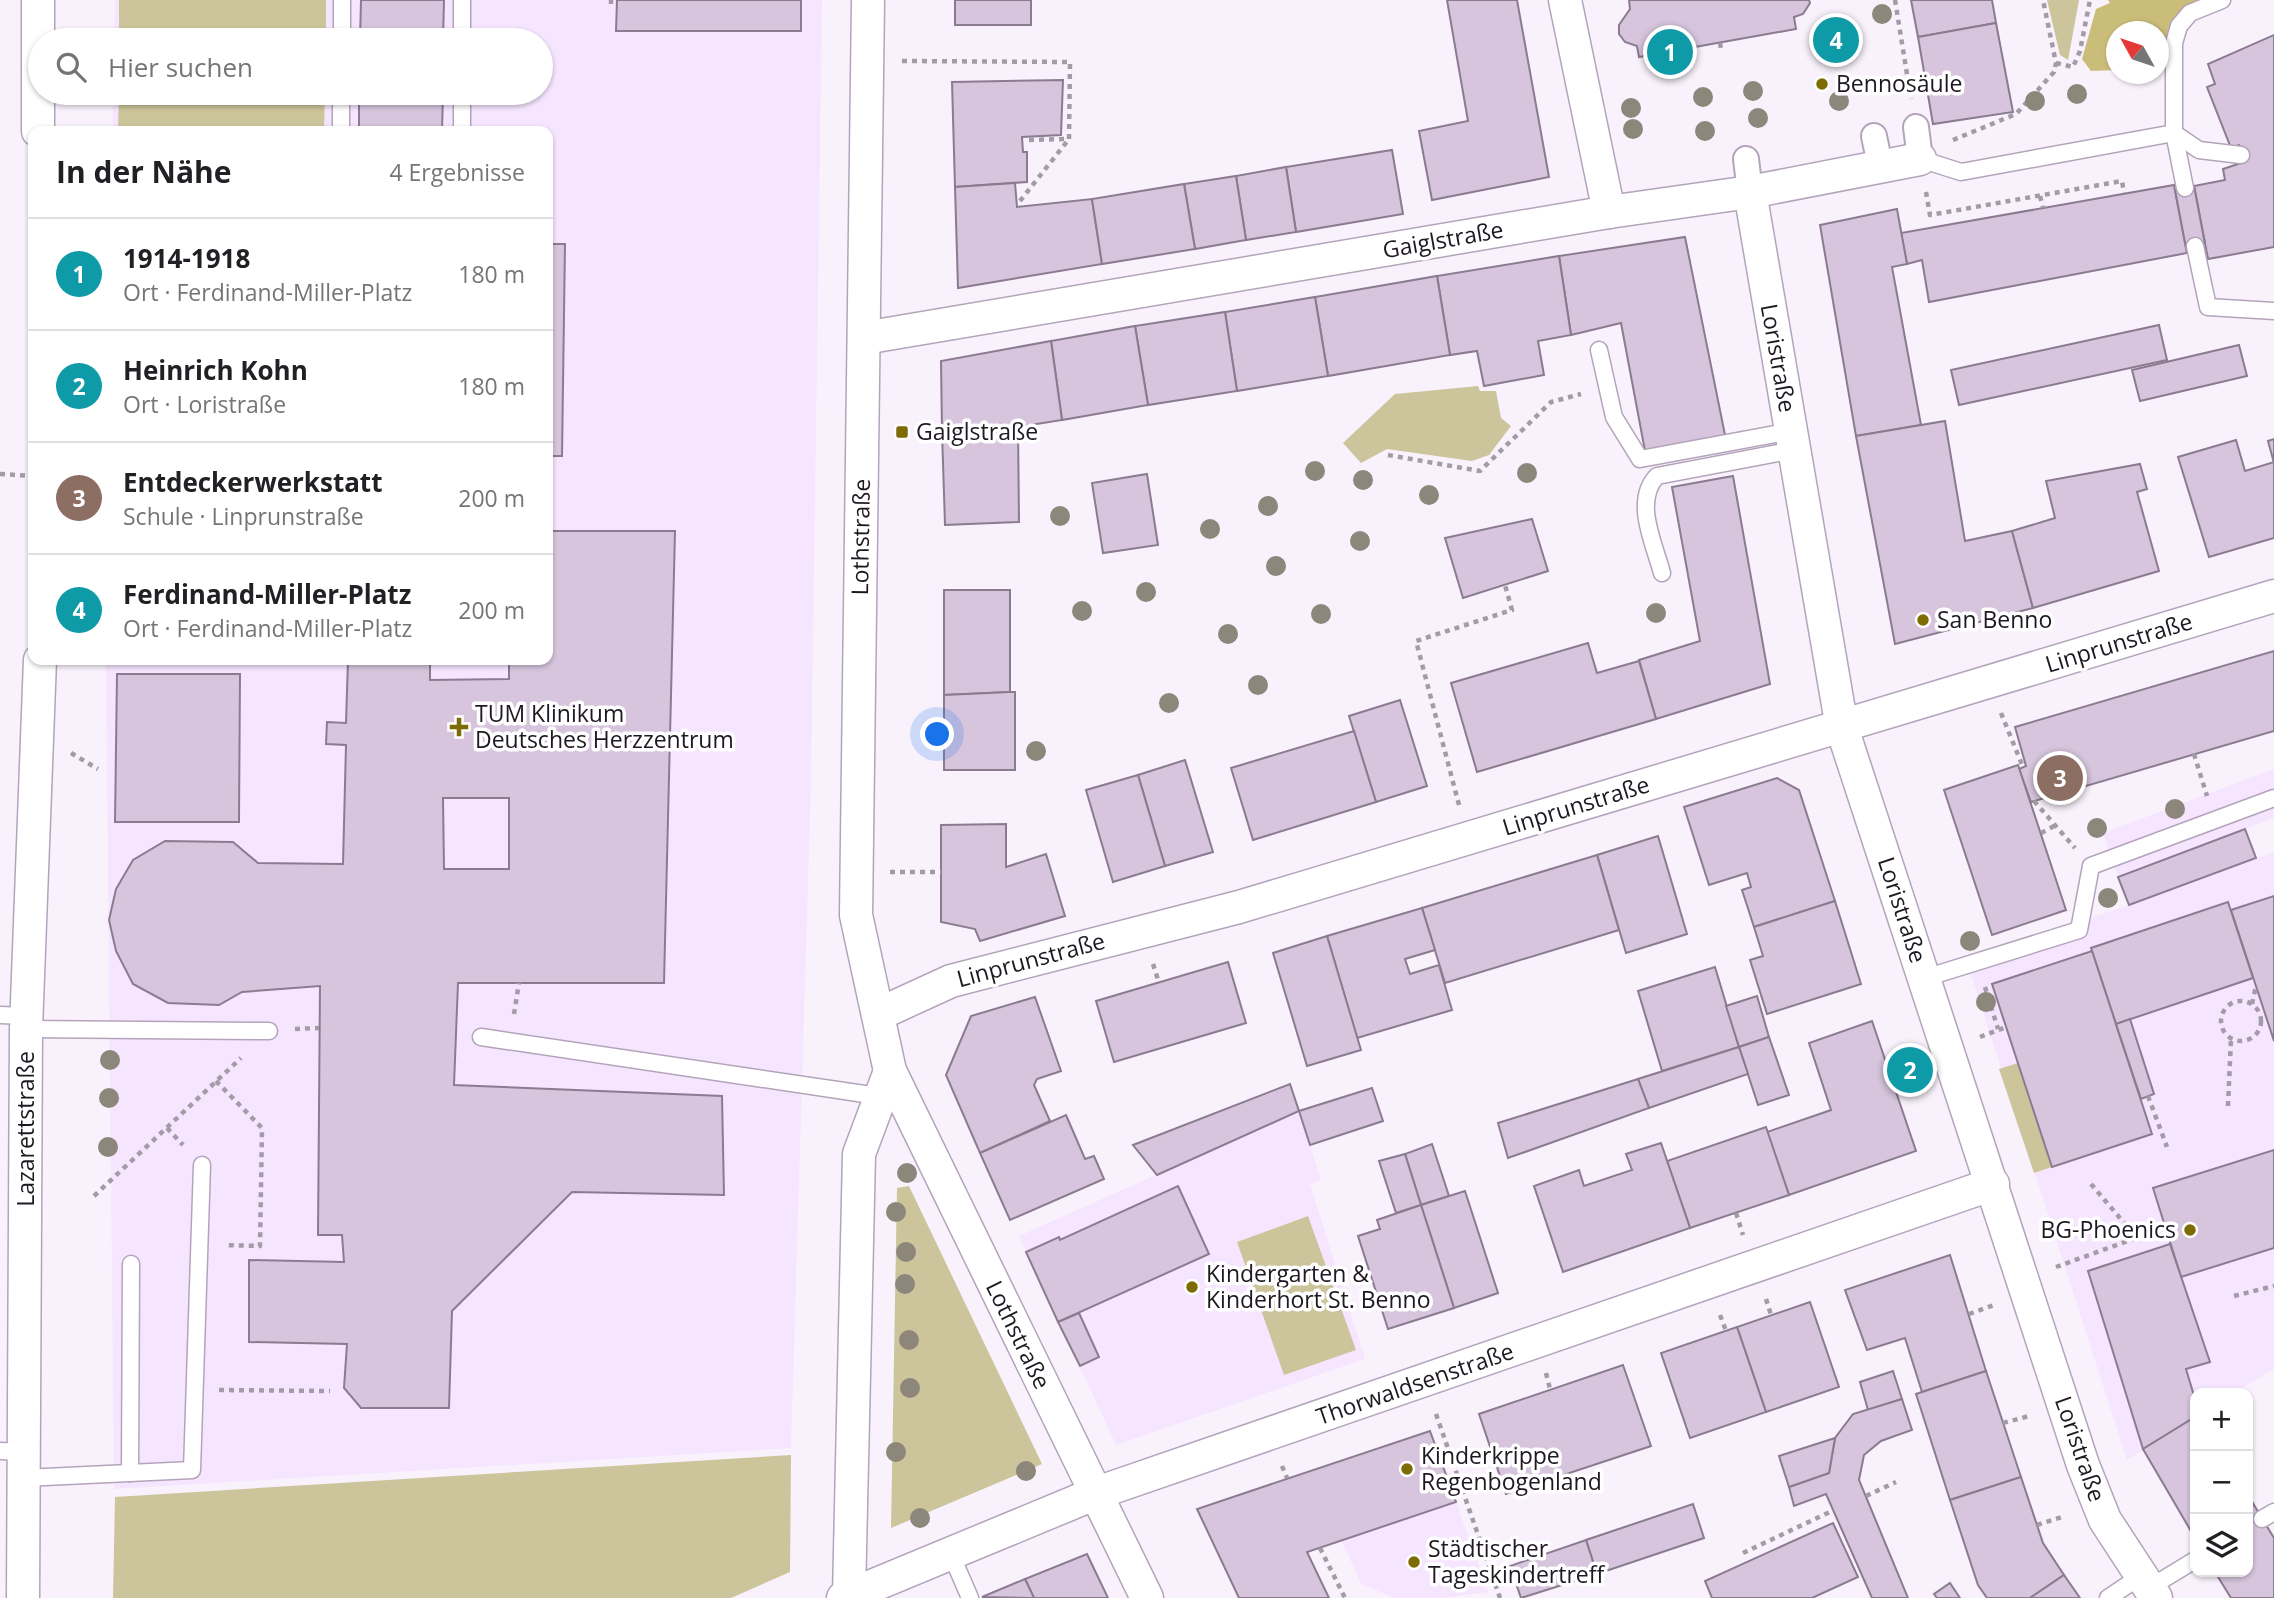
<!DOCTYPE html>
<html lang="de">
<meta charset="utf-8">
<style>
body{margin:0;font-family:"Open Sans",sans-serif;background:#f6f6f6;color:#202124}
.controls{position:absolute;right:21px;bottom:21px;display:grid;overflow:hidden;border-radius:14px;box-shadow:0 2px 5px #0004}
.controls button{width:63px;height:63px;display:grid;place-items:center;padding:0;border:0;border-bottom:2px solid #e0e0e0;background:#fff;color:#202124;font:35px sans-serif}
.compass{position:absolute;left:2106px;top:21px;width:63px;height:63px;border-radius:50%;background:#fff;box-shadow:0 2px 5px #0004;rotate:310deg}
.you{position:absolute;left:938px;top:735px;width:24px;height:24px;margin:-18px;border:5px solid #fff;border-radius:50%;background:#1a73e8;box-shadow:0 0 0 10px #1a73e833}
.badge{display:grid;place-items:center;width:46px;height:46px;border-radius:50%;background:#db2777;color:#fff;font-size:23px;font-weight:700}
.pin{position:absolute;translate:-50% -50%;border:4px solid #fff;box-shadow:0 2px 7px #0006}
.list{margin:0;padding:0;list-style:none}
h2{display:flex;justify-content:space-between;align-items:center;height:91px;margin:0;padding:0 28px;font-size:30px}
h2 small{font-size:23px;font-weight:400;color:#757577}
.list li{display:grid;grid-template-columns:46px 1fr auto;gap:21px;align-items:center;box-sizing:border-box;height:112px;padding:0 28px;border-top:2px solid #e0e0e0}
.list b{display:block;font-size:26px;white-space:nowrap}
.list p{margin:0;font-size:23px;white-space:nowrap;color:#757577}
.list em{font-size:23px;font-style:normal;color:#757577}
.icon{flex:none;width:38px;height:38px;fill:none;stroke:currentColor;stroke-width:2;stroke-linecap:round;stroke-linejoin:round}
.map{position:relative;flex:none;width:2274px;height:1598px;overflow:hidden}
.search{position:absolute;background:#fff;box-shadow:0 2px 5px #0004;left:28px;top:28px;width:525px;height:77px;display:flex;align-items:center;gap:18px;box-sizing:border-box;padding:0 24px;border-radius:38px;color:#757577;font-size:26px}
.panel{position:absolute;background:#fff;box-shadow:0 2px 5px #0004;left:28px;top:126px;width:525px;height:539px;border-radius:14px}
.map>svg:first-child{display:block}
.built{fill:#f6e5fe}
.green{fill:#ccc49b}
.forest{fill:#cabc79}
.building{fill:#d6c5dd;stroke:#8b7b91;stroke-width:2;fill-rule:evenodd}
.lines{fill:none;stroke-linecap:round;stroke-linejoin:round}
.service-casing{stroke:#b4a4bb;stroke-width:19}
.pedestrian-casing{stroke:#b4a4bb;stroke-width:28}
.minor-casing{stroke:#b4a4bb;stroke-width:35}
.path{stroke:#a39ca6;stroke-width:4.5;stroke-dasharray:5 5;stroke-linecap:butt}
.service{stroke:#fff;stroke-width:16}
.pedestrian{stroke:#fff;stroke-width:24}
.minor{stroke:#fff;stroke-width:32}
.tree{fill:#8d867a}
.poi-dot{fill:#7d6b04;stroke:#fff;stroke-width:2.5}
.labels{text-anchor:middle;stroke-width:7;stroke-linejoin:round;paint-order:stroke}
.poi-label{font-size:23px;fill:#1e1821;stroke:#fff;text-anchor:start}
.street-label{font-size:23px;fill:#1e1821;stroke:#fff}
</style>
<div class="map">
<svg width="2274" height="1598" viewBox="0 0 2274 1598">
<rect width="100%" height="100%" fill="#f9f2fc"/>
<g class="built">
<polygon points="115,0 822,0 811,781 791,1448 114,1489 106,660 548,660 548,131 113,131 113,93 541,93 541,40 114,40"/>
<polygon points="2274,769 2274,818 2118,877 2103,833"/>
<polygon points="2274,852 2274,1369 2234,1393 2195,1393 2195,1417 2127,1460 1966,959 2129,905"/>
<polygon points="1299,1111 1321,1180 1310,1184 1365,1359 1116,1445 1019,1236"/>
<polygon points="1456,1502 1488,1592 1444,1598 1395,1598 1361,1584 1342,1541"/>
</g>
<g class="green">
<rect x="119" y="0" width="207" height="40"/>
<polygon points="2047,0 2079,0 2068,60 2060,55"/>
<polygon points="119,93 325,93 324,131 118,131"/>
<polygon points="1478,386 1480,391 1496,391 1501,418 1511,426 1489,455 1472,461 1387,449 1361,463 1343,443 1395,394"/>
<polygon points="2018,1063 2052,1167 2034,1173 1999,1069"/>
<polygon points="909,1186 1042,1464 891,1528 897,1188"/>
<polygon points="1308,1216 1356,1350 1284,1375 1237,1242"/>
<polygon points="791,1455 790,1572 731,1598 113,1598 115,1497"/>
</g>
<polygon class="forest" points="2108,0 2216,0 2184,12 2159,66 2158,32 2116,32 2116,70 2091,71 2082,59 2096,9 2110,3"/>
<g class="building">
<polygon points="361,0 444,0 443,40 360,40"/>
<polygon points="617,0 801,0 801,31 616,31"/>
<rect x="955" y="0" width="76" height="25"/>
<polygon points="1447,0 1517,0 1549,177 1432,200 1419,131 1468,121"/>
<polygon points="1629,0 1809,0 1810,3 1803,14 1794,17 1796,29 1639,57 1637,46 1625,42 1619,34 1619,25 1630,9"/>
<polygon points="1911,0 1992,0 1996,23 1918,37"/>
<polygon points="1996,23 2013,112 1933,124 1918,37"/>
<polygon points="2274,35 2274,247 2208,259 2194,186 2225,180 2223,169 2244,162 2239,145 2231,148 2207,87 2215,84 2208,64"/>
<polygon points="1063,80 1061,135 1022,137 1023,152 1027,152 1027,182 955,187 952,82"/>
<polygon points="359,93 443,93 442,131 359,131"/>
<polygon points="1392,150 1403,214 1296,232 1286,167"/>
<polygon points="1286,167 1296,232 1246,240 1236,176"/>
<polygon points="1236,176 1246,240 1195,249 1184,184"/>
<polygon points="1015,183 1017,207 1092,199 1102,264 958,288 955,187"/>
<polygon points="1184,184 1195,249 1102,264 1092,199"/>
<polygon points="2174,185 2187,253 1929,302 1922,260 1907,264 1901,233"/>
<polygon points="2194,186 2205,244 2186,248 2175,190"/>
<polygon points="1897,209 1907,264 1892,267 1921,425 1856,436 1820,225"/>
<polygon points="1685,237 1725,435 1645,451 1621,323 1571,335 1559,256"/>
<polygon points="548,244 565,244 562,456 548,456"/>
<polygon points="1559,256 1571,335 1538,341 1544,375 1484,386 1477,351 1450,355 1437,276"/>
<polygon points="1437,276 1450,355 1328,376 1315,297"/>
<polygon points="1315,297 1328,376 1237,391 1225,312"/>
<polygon points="1225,312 1237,391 1148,405 1135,326"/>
<polygon points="2159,325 2167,360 1959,405 1951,370"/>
<polygon points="1135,326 1148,405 1062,420 1051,341"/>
<polygon points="1051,341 1062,420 1018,427 942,432 941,361"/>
<polygon points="2239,345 2247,376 2140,401 2132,370"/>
<polygon points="1945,421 1965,541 2012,531 2033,608 1895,644 1856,436"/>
<polygon points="1018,427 1019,522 945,525 942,432"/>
<polygon points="2274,439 2274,463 2268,441"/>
<polygon points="2236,440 2245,471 2274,462 2274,538 2209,557 2178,457"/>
<polygon points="2140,464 2147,489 2137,492 2159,571 2033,608 2012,531 2055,518 2046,481"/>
<polygon points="1147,474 1158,545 1103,553 1092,483"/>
<polygon points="1733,476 1770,684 1656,719 1639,660 1700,641 1672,487"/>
<polygon points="1532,519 1548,571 1463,598 1445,538"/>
<path d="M548,531H675L664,983H458L454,1085L722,1096L724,1195L572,1192L452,1311L449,1408H361L344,1388L347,1344L249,1342V1260L344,1262L342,1235H318L320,986L242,992L219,1005L168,1003L133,984L116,951L109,920L116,889L133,860L165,841L233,842L258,863L343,864L346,745L326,744L327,722L346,723L348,660H430V680L509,679V660H548ZM443,798H509V869H444Z"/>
<polygon points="944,590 1010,590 1010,692 944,695"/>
<polygon points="1588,643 1597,673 1639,661 1656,719 1477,772 1451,683"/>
<polygon points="2274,651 2274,731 2031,802 2019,769 2026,766 2015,727"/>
<polygon points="117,674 240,674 239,822 115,822"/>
<polygon points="1010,692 1015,692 1015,770 944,770 944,695"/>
<polygon points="1400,700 1427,786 1376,802 1349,716"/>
<polygon points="1354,731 1376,802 1253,840 1231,768"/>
<polygon points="1185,760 1213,852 1165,866 1138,775"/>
<polygon points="2018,765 2066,910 1992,935 1944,790"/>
<polygon points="1138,775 1165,866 1113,882 1086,790"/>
<polygon points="1777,778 1799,790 1835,901 1754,927 1742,890 1751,887 1747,873 1709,885 1684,807"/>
<polygon points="1006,824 1006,867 1046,854 1065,916 980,941 975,929 941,922 941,825"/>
<polygon points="2245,829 2256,858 2129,905 2118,877"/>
<polygon points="1658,836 1687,934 1626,953 1597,855"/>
<polygon points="1597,855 1619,930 1445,983 1422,908"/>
<polygon points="2274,896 2274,1041 2231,910"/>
<polygon points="1835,901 1861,984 1767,1014 1750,960 1763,956 1754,927"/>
<polygon points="2228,902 2253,978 2116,1024 2091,948"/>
<polygon points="1422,908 1435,950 1405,959 1410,974 1439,965 1452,1010 1357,1038 1327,936"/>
<polygon points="1327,936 1361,1050 1307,1066 1273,953"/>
<polygon points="2092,951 2152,1134 2052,1167 1992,984"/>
<polygon points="1228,962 1246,1023 1114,1062 1096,1001"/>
<polygon points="1715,967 1739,1047 1662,1071 1638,991"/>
<polygon points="1757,996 1769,1037 1739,1047 1726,1006"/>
<polygon points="1035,997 1061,1071 1037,1079 1034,1085 1050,1121 980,1153 946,1075 971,1016"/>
<polygon points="2130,1019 2154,1094 2141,1099 2116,1024"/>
<polygon points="1872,1021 1916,1151 1789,1195 1767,1132 1831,1110 1809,1043"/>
<polygon points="1769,1037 1789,1095 1758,1105 1739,1047"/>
<polygon points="1739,1047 1748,1074 1649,1108 1638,1079"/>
<polygon points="1638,1079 1649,1108 1508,1158 1498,1123"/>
<polygon points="1290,1084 1299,1111 1157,1175 1133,1145"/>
<polygon points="1372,1088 1383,1121 1310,1145 1299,1111"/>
<polygon points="1066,1115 1085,1159 1094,1156 1104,1179 1010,1220 980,1153"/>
<polygon points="1766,1127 1789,1195 1690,1228 1667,1161"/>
<polygon points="1661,1143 1690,1228 1563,1272 1534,1186 1579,1170 1584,1186 1632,1170 1626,1154"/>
<polygon points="1432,1144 1449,1196 1421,1205 1405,1154"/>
<polygon points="2274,1150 2274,1248 2181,1277 2153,1188"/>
<polygon points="1405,1154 1421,1205 1396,1213 1379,1161"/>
<polygon points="1178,1186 1209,1254 1058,1322 1026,1252 1059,1237 1060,1240"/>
<polygon points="1465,1191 1498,1293 1454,1308 1421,1205"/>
<polygon points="1421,1205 1454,1308 1388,1329 1358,1236 1380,1229 1377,1220"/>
<polygon points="2170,1244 2210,1362 2186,1369 2195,1399 2195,1417 2143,1449 2088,1271"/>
<polygon points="1950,1255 1986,1371 1922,1392 1905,1338 1867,1350 1845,1290"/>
<polygon points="1810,1302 1839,1387 1766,1412 1737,1327"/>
<polygon points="1079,1313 1099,1357 1080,1366 1058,1322"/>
<polygon points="1737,1327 1766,1412 1690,1438 1661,1353"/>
<polygon points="1623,1365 1651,1446 1506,1494 1479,1414"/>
<polygon points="1893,1371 1902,1399 1868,1410 1860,1382"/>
<polygon points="1986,1371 2021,1477 1950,1500 1916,1394"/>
<polygon points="1902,1399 1912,1430 1881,1441 1864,1455 1859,1480 1908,1598 1872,1598 1826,1494 1794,1506 1789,1487 1829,1473 1835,1438 1853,1414"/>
<polygon points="2195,1417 2195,1538 2143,1449"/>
<polygon points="1430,1431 1456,1502 1307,1552 1329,1598 1239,1598 1197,1509"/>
<polygon points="1835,1438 1829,1473 1789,1487 1779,1456"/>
<polygon points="2021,1477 2043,1543 2064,1575 2030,1598 1987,1598 1978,1585 1950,1500"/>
<polygon points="2248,1494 2254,1505 2248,1509"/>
<polygon points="1693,1504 1704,1538 1597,1574 1586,1540"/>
<polygon points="2254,1505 2274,1538 2274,1598 2231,1598 2215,1572 2248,1572 2248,1509"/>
<polygon points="1833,1523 1858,1577 1812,1598 1712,1598 1705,1581"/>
<polygon points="1586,1540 1597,1574 1521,1598 1510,1566"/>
<polygon points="1087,1554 1108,1598 1034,1598 1025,1579"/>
<polygon points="2064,1575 2080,1598 2030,1598"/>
<polygon points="1025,1579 1034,1598 982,1597"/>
<polygon points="1950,1583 1960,1598 1937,1598 1934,1594"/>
</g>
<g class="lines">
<defs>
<g id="service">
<polyline points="462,0 462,40"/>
<polyline points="342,40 342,0"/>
<polyline points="462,93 462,131"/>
<polyline points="341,131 341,93"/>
<polyline points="1920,159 1961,172 2174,133 2199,150 2241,155"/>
<polyline points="2185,188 2174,133 2174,43 2179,26 2190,13 2222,0"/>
<polyline points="2195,246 2208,307 2274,311"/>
<polyline points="1599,350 1614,417 1640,459 1791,431"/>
<path d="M1662,573C1654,543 1633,501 1657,476L1794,450"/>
<polyline points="1925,978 2079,930 2091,866 2274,798"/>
<polyline points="0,1015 27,1016"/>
<polyline points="26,1029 269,1031"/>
<polyline points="481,1037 878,1096"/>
<polyline points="0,1451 24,1452"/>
<polyline points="130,1473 131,1264"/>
<polyline points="24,1478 192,1470 202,1165"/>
<polyline points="2262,1519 2274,1512"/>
<polyline points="951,1554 970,1598"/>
<polyline points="2149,1588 2195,1560"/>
<polyline points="2108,1598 2141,1576"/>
</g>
<g id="pedestrian">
<polyline points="1916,127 1920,159"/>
<polyline points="1874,136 1880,165"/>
<polyline points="1746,159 1750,192"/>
</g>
<g id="minor">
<polyline points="38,0 38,131"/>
<polyline points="868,0 856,915 890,1071 1147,1598"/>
<polyline points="1565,0 1609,212"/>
<polyline points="1750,192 1842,728 2083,1465 2105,1520 2156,1598"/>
<polyline points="864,338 1609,212 1750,192 1920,159"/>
<polyline points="879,1014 951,981 1239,907 2274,596"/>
<polyline points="849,1595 859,1154 890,1071"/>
<polyline points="23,1598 26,1029 40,660"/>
<polyline points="843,1598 1094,1494 1993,1184"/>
</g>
</defs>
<use href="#service" class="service-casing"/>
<use href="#pedestrian" class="pedestrian-casing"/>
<use href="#minor" class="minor-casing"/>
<g class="path">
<polyline points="1895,0 1911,99"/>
<polyline points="611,4 611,0"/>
<polyline points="1720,43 1721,49"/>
<polyline points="902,61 1070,62 1069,139 1025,140"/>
<polyline points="2056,63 2073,67 2080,51 2090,0"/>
<polyline points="1953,140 2016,114 2054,72 2056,63 2043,0"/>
<polyline points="1926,192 1930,215 2122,181 2124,193"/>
<polyline points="2040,196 2043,208"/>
<polyline points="1020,201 1069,139"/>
<polyline points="1388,455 1480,471 1551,402 1581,394"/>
<polyline points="0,474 33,476"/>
<polyline points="2001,713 2023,767"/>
<polyline points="71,753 98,769"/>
<polyline points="2194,754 2207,796"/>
<polyline points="2034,801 2075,848"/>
<polyline points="1459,805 1416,641 1512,610 1505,585"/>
<polyline points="2041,833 2056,825"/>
<polyline points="890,872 941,872"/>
<polyline points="1153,964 1159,983"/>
<polyline points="1985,987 1998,1029"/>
<circle cx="2241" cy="1021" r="20"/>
<polyline points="2252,1004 2256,986"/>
<polyline points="514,1014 519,983"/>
<polyline points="295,1029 319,1028"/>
<polyline points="1980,1037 2006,1027"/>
<polyline points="1890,1072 1914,1063"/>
<polyline points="216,1081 262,1128 260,1246 224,1245"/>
<polyline points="2148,1096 2167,1147"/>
<polyline points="2228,1106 2231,1039"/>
<polyline points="167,1128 183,1145"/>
<polyline points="2091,1184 2137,1238 2166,1229"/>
<polyline points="94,1196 241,1058"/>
<polyline points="1736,1213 1743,1235"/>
<polyline points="2056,1267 2136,1238"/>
<polyline points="2234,1296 2274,1286"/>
<polyline points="1766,1299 1771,1315"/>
<polyline points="1969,1314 1994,1305"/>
<polyline points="1720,1315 1726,1331"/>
<polyline points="1546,1373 1550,1389"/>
<polyline points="219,1390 330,1391"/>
<polyline points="1436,1414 1500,1598"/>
<polyline points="2003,1423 2029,1416"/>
<polyline points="1282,1466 1287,1478"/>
<polyline points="1866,1496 1896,1482"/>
<polyline points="2037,1525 2065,1516"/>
<polyline points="1320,1548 1345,1598"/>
<polyline points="1743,1553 1834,1510"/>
</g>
<use href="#service" class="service"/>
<use href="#pedestrian" class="pedestrian"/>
<use href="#minor" class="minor"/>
</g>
<g class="tree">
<circle cx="1882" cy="14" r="10"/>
<circle cx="1753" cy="91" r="10"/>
<circle cx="2077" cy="94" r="10"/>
<circle cx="1703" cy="97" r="10"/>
<circle cx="1839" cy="101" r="10"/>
<circle cx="2035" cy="101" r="10"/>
<circle cx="1631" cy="108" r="10"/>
<circle cx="1758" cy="118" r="10"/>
<circle cx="1633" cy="129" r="10"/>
<circle cx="1705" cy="131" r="10"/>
<circle cx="1315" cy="471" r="10"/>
<circle cx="1527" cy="473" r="10"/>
<circle cx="1363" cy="480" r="10"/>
<circle cx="1429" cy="495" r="10"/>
<circle cx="1268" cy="506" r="10"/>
<circle cx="1060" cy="516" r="10"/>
<circle cx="1210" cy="529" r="10"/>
<circle cx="1360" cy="541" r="10"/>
<circle cx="1276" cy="566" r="10"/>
<circle cx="1146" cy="592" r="10"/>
<circle cx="1082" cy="611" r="10"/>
<circle cx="1656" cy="613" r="10"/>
<circle cx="1321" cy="614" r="10"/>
<circle cx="1228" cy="634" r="10"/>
<circle cx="1258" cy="685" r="10"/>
<circle cx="1169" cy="703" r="10"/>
<circle cx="1036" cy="751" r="10"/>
<circle cx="2175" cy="809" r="10"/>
<circle cx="2097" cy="828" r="10"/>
<circle cx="2108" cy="898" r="10"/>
<circle cx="1970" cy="941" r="10"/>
<circle cx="1986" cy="1002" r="10"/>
<circle cx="110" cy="1060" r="10"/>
<circle cx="109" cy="1098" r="10"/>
<circle cx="108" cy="1147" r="10"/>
<circle cx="907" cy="1173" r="10"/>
<circle cx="896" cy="1212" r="10"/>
<circle cx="906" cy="1252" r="10"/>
<circle cx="905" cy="1284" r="10"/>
<circle cx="909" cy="1340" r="10"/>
<circle cx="910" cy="1388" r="10"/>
<circle cx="896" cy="1452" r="10"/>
<circle cx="1026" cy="1471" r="10"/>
<circle cx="920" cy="1518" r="10"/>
</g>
<g class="poi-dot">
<circle cx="1822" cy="84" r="7"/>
<rect x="895" y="425" width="14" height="14" rx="3.5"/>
<circle cx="1923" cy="620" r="7"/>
<path d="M455.5 716.5h7v7h7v7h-7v7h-7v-7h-7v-7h7z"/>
<circle cx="2190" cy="1230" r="7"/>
<circle cx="1192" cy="1287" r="7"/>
<circle cx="1407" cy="1469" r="7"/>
<circle cx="1414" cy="1562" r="7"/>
</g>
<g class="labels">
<g class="poi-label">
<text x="1836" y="92">Bennosäule</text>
<text x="916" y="440">Gaiglstraße</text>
<text x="1937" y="628">San Benno</text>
<text x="475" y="722">TUM Klinikum<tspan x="475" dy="26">Deutsches Herzzentrum</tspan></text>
<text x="2176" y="1238" text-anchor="end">BG-Phoenics</text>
<text x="1206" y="1282">Kindergarten &amp;<tspan x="1206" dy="26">Kinderhort St. Benno</tspan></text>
<text x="1421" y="1464">Kinderkrippe<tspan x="1421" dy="26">Regenbogenland</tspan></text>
<text x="1428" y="1557">Städtischer<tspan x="1428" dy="26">Tageskindertreff</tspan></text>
</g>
<g class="street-label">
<text transform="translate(1443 240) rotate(-10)" y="8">Gaiglstraße</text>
<text transform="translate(1778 358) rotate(80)" y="8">Loristraße</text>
<text transform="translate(861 537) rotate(-89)" y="8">Lothstraße</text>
<text transform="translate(2119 643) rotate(-17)" y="8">Linprunstraße</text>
<text transform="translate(1576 806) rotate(-17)" y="8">Linprunstraße</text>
<text transform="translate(1902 910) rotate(72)" y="8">Loristraße</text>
<text transform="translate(1031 960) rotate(-15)" y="8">Linprunstraße</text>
<text transform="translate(26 1129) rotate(-90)" y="8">Lazarettstraße</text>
<text transform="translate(1018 1335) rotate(64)" y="8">Lothstraße</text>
<text transform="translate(1415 1384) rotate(-19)" y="8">Thorwaldsenstraße</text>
<text transform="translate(2080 1449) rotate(71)" y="8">Loristraße</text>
</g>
</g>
</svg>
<div class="controls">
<button>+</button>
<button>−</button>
<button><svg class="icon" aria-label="layers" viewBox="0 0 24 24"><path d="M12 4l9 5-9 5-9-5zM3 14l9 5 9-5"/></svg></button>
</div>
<svg class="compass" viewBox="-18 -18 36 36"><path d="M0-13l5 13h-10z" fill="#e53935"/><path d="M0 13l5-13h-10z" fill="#757577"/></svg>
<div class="you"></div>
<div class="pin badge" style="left:1670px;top:52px;background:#0f9aa8">1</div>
<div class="pin badge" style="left:1910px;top:1070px;background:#0f9aa8">2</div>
<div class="pin badge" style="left:2060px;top:778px;background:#8d6e63">3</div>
<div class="pin badge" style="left:1836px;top:40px;background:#0f9aa8">4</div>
<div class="search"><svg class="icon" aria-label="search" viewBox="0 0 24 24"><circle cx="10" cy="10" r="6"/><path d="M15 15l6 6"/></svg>Hier suchen</div>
<section class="panel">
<h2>In der Nähe<small>4 Ergebnisse</small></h2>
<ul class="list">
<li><span class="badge" style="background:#0f9aa8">1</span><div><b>1914-1918</b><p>Ort · Ferdinand-Miller-Platz</p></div><em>180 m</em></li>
<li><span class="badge" style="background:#0f9aa8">2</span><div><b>Heinrich Kohn</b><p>Ort · Loristraße</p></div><em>180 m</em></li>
<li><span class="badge" style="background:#8d6e63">3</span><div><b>Entdeckerwerkstatt</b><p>Schule · Linprunstraße</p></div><em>200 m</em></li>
<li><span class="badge" style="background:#0f9aa8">4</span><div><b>Ferdinand-Miller-Platz</b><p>Ort · Ferdinand-Miller-Platz</p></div><em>200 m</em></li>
</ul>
</section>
</div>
